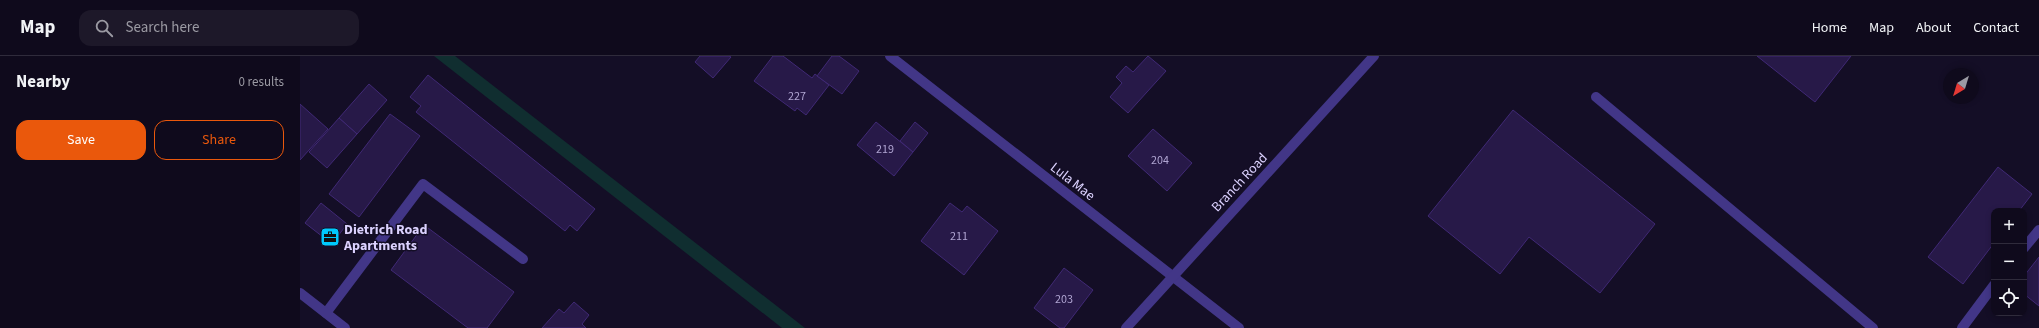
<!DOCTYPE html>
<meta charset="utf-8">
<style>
body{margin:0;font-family:"Source Sans 3",sans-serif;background:#1d1829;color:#f1f3f6}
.controls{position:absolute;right:12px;bottom:12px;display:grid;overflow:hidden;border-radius:8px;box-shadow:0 2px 6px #0003}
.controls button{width:36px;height:36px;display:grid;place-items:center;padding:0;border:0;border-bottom:1px solid #2f2b3b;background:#0f0a1c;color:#f1f3f6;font:20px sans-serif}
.compass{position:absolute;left:1643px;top:12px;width:36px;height:36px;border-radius:50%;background:#0f0a1c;box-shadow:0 2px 6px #0003;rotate:218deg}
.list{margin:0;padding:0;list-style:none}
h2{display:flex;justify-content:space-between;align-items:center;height:52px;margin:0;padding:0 16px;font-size:17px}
h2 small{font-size:13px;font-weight:400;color:#9b9aa3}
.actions{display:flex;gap:8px;padding:12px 16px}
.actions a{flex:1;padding:9px 0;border:1px solid #ea580c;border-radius:12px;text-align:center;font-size:14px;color:#ea580c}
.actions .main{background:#ea580c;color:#fff}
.icon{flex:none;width:22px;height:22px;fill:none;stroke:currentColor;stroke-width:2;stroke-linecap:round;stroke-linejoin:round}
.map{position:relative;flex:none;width:1739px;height:272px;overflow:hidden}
header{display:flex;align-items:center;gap:24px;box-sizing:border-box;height:56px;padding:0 20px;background:#0f0a1c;border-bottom:1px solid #2f2b3b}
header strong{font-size:19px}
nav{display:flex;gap:22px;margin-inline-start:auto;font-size:14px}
.search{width:280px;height:36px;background:#1d1829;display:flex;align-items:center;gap:10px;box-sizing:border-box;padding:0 14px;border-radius:12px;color:#9b9aa3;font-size:15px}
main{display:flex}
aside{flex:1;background:#0f0a1c}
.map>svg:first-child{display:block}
.green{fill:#102e30}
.building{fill:#271948;stroke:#402975}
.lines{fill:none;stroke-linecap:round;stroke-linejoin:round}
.service{stroke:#423687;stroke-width:10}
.minor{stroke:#423687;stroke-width:10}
.labels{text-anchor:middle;stroke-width:3;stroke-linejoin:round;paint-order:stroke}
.number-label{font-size:12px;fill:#afa4d1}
.street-label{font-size:14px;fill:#dcd2ff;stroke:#140e26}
.poi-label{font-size:14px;font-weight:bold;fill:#dcd2ff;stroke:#140e26;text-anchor:start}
</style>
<header>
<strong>Map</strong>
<div class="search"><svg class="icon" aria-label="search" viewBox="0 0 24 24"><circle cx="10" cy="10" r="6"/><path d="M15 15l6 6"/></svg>Search here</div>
<nav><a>Home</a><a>Map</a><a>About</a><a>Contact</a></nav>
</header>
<main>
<aside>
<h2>Nearby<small>0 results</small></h2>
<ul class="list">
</ul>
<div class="actions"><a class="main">Save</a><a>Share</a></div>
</aside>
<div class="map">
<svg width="1739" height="272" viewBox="0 0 1739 272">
<rect width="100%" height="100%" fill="#140e26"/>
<polygon class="green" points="134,0 155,0 505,272 482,272"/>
<g class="building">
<polygon points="400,0 429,0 431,1 413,22 395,6"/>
<polygon points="473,0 483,0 512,22 515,18 529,29 506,59 497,52 495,55 454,25"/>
<polygon points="532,0 539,0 559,15 542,38 517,20"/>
<polygon points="848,0 866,15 828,57 810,41 822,27 816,21 826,10 833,16"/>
<polygon points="1457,0 1551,0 1515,46"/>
<polygon points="128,19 295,153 277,175 270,169 265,175 116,56 121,50 110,41"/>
<polygon points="69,28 87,44 57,78 39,62"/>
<polygon points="0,48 28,73 0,104"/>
<polygon points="1213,54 1355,168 1300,237 1229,181 1200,218 1128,160"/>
<polygon points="90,58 120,80 59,161 29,138"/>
<polygon points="39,62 57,78 27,112 9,96"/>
<polygon points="576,66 613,96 594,120 557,89"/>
<polygon points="615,66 628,77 613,96 600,85"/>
<polygon points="853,73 892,107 867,135 828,100"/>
<polygon points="1698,111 1732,138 1719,155 1694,155 1694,187 1663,228 1628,201"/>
<polygon points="21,147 47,168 32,188 5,167"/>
<polygon points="650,147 662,156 667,150 698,175 664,219 621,185"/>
<polygon points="124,169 214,236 187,272 168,272 91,214"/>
<polygon points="1739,201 1739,250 1724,238 1724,220"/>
<polygon points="764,212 793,234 764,272 760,272 734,252"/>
<polygon points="274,246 289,259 282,268 286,272 242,272 259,253 264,257"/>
</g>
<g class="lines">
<g class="service">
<polyline points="1296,41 1573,272"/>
<polyline points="1724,192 1739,174"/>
<polyline points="26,257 123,128 223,203"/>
<polyline points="1662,272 1694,229"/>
</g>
<g class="minor">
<polyline points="590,0 939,272"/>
<polyline points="0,237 45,272"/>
<polyline points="826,272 1074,0"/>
</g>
</g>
<defs>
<symbol id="office-square" viewBox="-11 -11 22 22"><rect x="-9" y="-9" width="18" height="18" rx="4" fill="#00cafd" stroke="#140e26"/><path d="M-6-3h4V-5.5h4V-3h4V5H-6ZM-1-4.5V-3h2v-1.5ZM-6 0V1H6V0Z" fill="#111"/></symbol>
</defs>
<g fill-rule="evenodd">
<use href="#office-square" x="19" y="170" width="22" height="22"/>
</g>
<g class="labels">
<g class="number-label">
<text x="497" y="44">227</text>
<text x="585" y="97">219</text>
<text x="860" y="108">204</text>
<text x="659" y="184">211</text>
<text x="764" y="247">203</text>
</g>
<g class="street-label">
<text transform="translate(773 125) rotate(38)" y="5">Lula Mae</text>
<text transform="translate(939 126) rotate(-47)" y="5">Branch Road</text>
</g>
<g class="poi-label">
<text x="44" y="178">Dietrich Road<tspan x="44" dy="16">Apartments</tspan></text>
</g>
</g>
</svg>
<div class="controls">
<button>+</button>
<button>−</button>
<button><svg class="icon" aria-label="locate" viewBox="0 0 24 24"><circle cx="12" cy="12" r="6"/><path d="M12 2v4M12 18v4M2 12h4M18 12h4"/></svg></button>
</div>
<svg class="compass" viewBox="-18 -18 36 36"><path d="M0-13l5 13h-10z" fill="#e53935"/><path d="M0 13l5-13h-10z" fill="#9b9aa3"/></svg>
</div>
</main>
